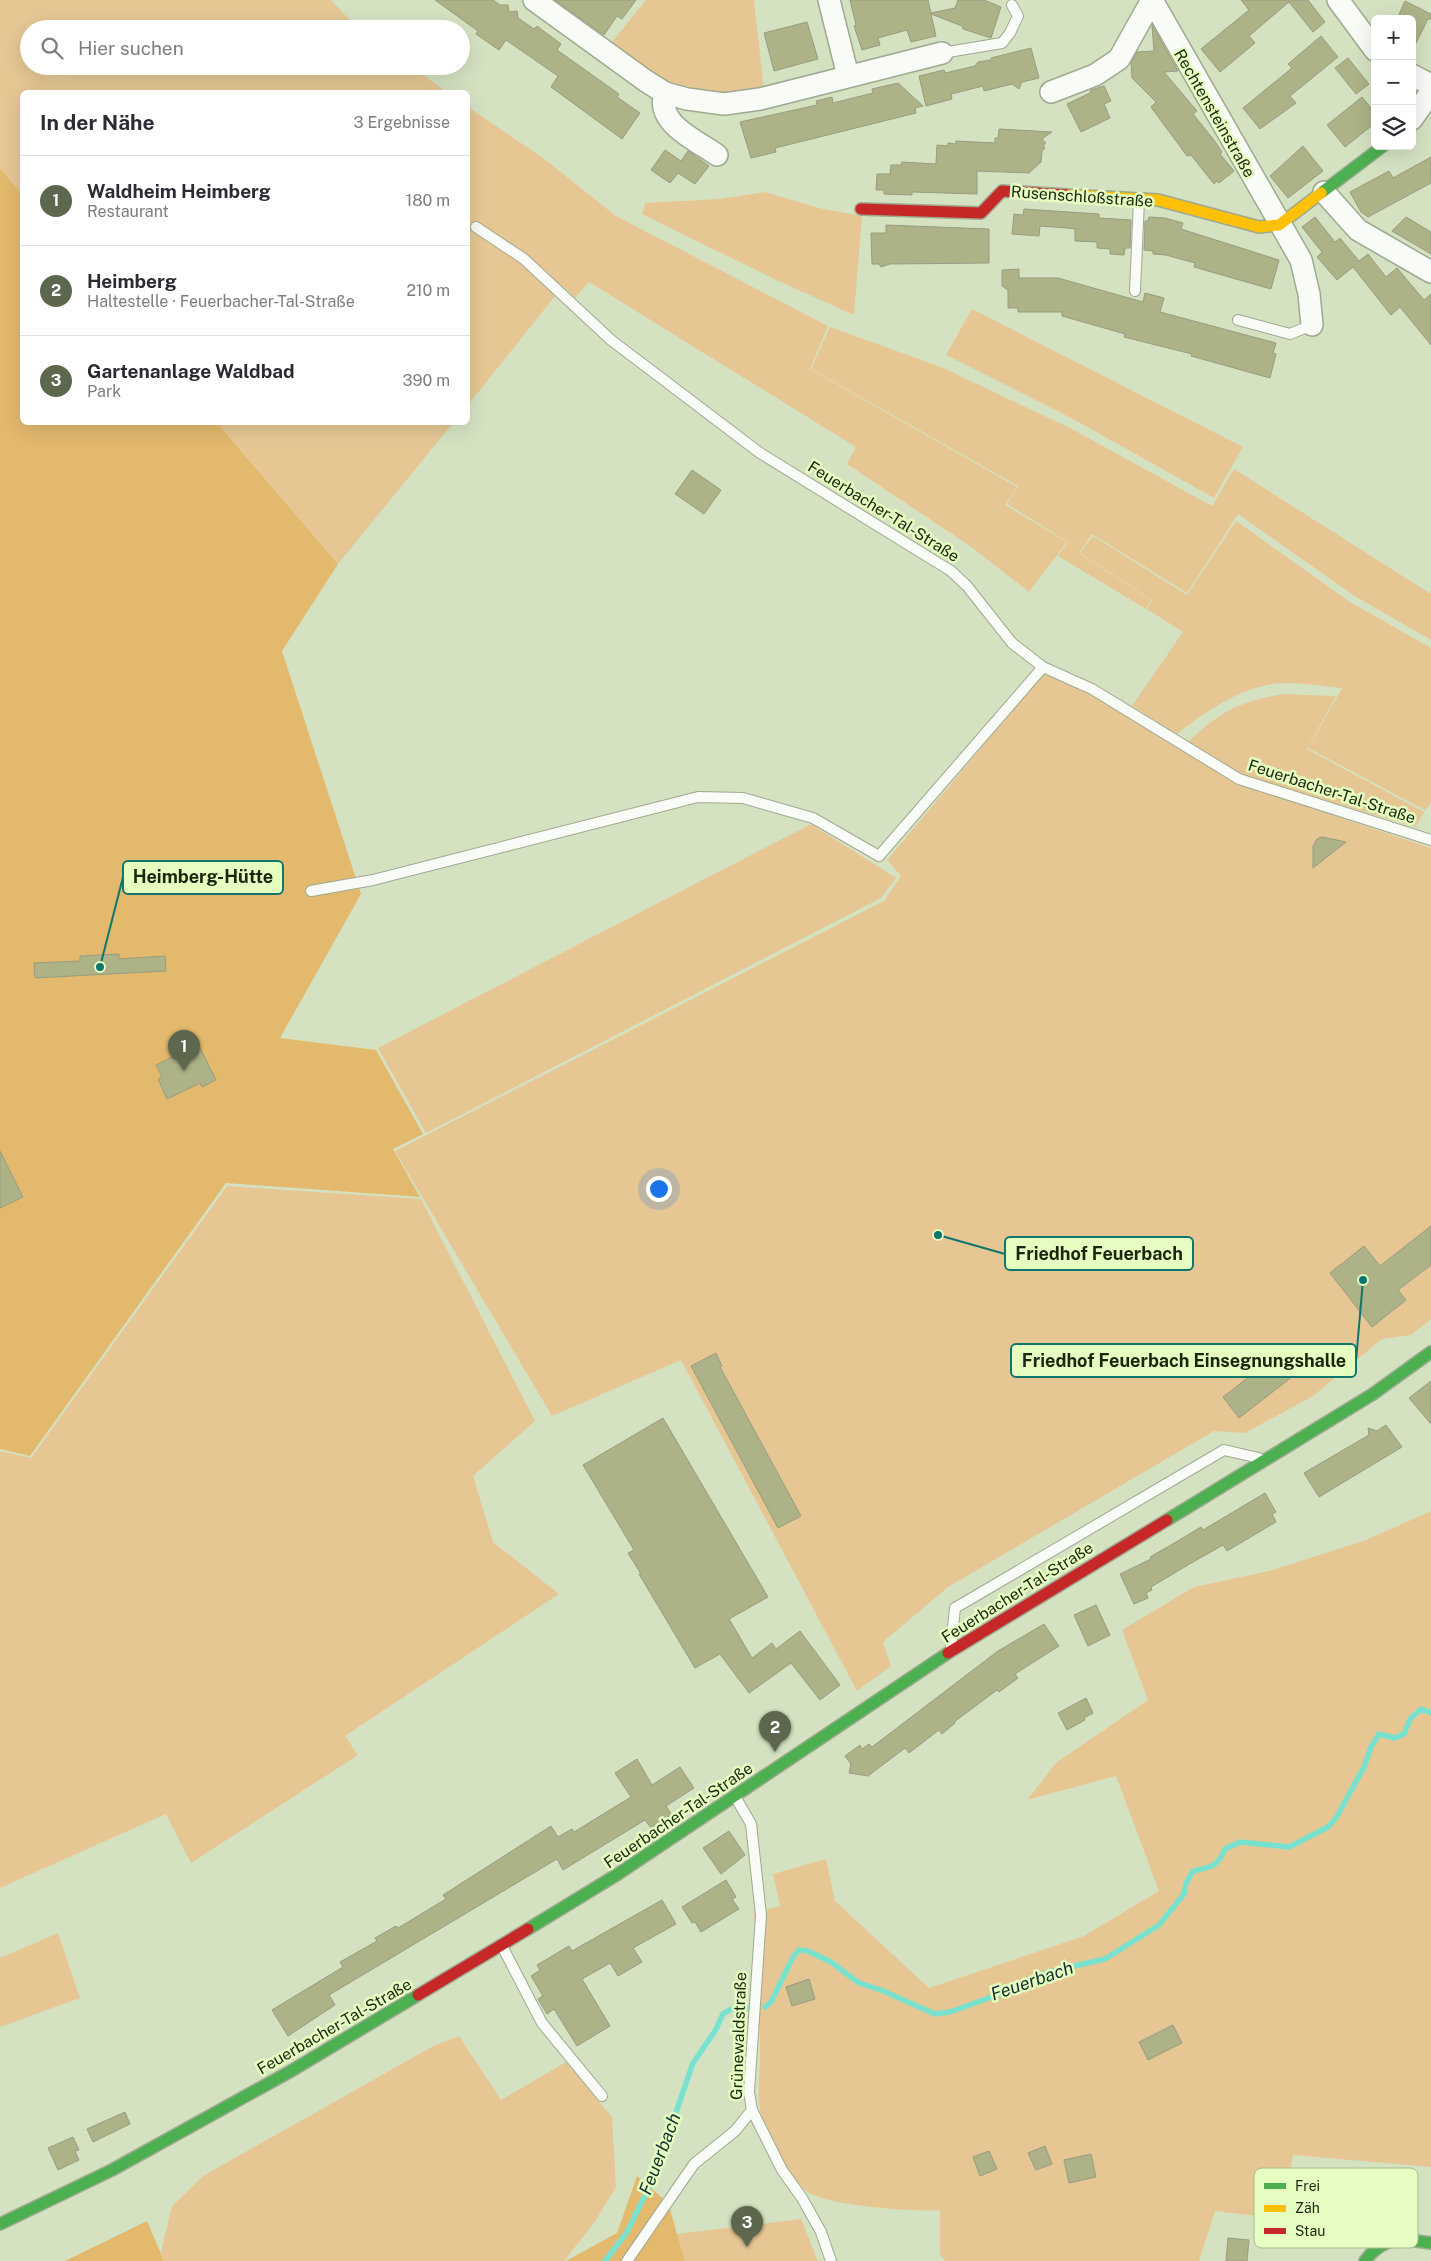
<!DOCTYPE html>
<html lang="de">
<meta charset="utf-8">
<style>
body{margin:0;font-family:"Public Sans",sans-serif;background:#f7f7f7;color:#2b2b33}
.controls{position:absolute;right:15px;top:15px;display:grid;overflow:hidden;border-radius:8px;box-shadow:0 5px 20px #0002}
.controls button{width:45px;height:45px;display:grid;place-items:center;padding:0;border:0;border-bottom:1px solid #e1e1e2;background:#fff;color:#2b2b33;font:25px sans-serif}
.you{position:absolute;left:658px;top:1188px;width:18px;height:18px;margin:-12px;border:4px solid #fff;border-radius:50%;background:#1a73e8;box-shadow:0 0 0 8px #1a73e833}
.badge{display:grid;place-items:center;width:32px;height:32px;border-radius:50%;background:#5d674d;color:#fff;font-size:16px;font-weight:700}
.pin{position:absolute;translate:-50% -41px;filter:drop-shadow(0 1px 2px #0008)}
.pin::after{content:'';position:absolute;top:26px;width:18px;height:15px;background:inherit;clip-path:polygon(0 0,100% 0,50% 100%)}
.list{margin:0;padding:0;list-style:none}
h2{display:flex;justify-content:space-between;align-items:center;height:65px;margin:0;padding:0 20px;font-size:21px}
h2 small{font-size:16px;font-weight:400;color:#7c7c81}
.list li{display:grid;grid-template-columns:32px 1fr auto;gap:15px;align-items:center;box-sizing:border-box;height:90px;padding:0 20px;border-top:1px solid #e1e1e2}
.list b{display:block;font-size:19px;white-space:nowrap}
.list p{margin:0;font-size:16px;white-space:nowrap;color:#7c7c81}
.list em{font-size:16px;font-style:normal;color:#7c7c81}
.icon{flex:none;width:28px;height:28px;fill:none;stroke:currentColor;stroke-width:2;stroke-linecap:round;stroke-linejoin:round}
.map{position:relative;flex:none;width:1431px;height:2261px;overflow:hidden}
.search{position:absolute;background:#fff;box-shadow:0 5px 20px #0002;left:20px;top:20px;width:450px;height:55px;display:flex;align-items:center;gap:12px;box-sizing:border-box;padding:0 18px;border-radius:28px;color:#7c7c81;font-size:19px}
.panel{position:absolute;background:#fff;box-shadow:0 5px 20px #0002;left:20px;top:90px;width:450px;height:335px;border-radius:8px}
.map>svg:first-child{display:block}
.green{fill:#e6c794}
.forest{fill:#e3b96d}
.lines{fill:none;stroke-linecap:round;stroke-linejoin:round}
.stream{stroke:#78e2cf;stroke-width:5.5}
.building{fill:#aeb287;stroke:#969c81}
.lane-casing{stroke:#9fa990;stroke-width:12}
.street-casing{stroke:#9fa990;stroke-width:24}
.fast-casing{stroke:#9fa990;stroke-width:14}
.slow-casing{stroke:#9fa990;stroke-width:14}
.jam-casing{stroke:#9fa990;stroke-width:14}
.lane{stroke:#f9fbf6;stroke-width:10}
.street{stroke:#f9fbf6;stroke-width:21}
.fast{stroke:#4caf50;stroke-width:11}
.slow{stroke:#ffc107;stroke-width:11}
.jam{stroke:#c62828;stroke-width:11}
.labels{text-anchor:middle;stroke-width:5;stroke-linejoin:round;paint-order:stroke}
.street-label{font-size:16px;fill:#1c250e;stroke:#e5fdc0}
.water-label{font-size:18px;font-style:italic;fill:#12312e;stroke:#e5fdc0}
.key{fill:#e5fdc0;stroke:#a9bc8b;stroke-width:1}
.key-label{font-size:14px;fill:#1c250e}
.leader{fill:none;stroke:#0f766e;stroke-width:2}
.callout-dot{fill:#0f766e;stroke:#e5fdc0;stroke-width:2}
.callout{fill:#e5fdc0;stroke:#0f766e;stroke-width:2}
.callout-label{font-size:18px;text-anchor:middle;font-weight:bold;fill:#1c250e}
</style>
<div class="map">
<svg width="1431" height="2261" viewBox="0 0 1431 2261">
<rect width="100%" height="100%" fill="#d5e2c2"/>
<g class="green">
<polygon points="0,0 331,0 358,29 29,29 29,66 410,66 447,92 22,92 22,195 0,168"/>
<polygon points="646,0 754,0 764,90 721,95 661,82 609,46"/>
<polygon points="468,107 543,158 616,216 828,326 810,369 1017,487 1005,505 1067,542 1029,592 970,546 847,464 856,447 589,282 575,298 563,286 468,405"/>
<polygon points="765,192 819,208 862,216 854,315 774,279 642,214 645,203 719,199"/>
<polygon points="972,309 1243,447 1214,498 1075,420 946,355"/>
<polygon points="830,327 941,367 1070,428 1212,506 1234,469 1431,594 1431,640 1353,595 1238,514 1187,593 1092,534 1079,553 1151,600 1146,609 1058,556 1068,542 1007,504 1018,486 811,369"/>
<polygon points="217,423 453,423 338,564"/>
<path d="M1236,521L1350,602L1431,648V802L1425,810L1308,748L1342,688C1323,686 1303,683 1284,683C1244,685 1207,710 1177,734L1132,706L1183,632L1147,609L1152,600L1080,553L1093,536L1187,595Z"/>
<polygon points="1044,673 1097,698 1236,783 1431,848 1431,1319 1411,1335 1382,1339 1313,1396 1245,1433 1214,1431 948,1587 883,1642 891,1666 857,1691 681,1360 552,1416 395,1151 884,901 901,876 887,860"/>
<path d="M1284,694L1336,696L1307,749L1424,812L1415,827L1241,775L1188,742C1220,711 1241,701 1284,694Z"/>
<polygon points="811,824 896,878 881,898 426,1133 378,1048"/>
<polygon points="227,1186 421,1199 535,1421 473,1476 493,1542 559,1594 345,1736 358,1755 191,1863 166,1814 0,1888 0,1451 31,1458"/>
<path d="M1431,1511V2167L1293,2155L1282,2219L1215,2211L1199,2261H945L940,2254V2210C913,2212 826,2206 806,2191C791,2179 763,2128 760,2109C757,2093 760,2073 760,2056C759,2008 757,1960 754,1913L780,1906L773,1874L826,1859L835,1901L929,1988L1084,1936L1159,1891L1116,1776L1027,1800L1057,1762L1148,1700L1122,1630L1194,1587L1269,1571L1366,1540Z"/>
<polygon points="58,1933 80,1998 0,2027 0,1958"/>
<polygon points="459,2036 501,2100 566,2062 612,2117 616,2187 594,2223 564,2261 164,2261 161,2252 172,2206 203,2176 435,2045"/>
<polygon points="801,2219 818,2261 685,2261 677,2234"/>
</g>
<g class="forest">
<polygon points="0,168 22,195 22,422 217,423 338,564 282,651 361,894 280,1038 376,1050 423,1134 393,1149 420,1197 226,1183 30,1456 0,1449"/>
<polygon points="637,2176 668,2203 685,2261 566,2261 617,2233"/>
<polygon points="147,2221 164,2261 65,2261"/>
</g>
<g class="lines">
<g class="stream">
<path d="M765,2007L771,2002L793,1957L799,1950L808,1951L831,1962L859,1983L881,1990L935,2014L950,2012L1008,1991L1030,1979L1048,1972L1105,1959L1159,1925L1184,1894L1186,1883L1193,1871C1212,1867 1217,1867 1225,1849L1240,1842L1289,1847L1328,1827L1336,1818L1364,1767L1371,1747L1379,1734L1395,1738L1404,1734L1410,1719L1421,1709L1431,1713"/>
<polyline points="605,2261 627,2232 653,2179 693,2063 715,2031 723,2014 731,2009 749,2008"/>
</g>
</g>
<g class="building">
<polygon points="435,0 493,0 500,5 508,5 509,12 517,11 518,18 534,29 537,26 561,44 557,50 619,94 617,97 640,113 622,139 551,87 558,76 506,40 499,50 476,34 478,31"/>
<polygon points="555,0 636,0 622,19 617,16 604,35"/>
<polygon points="850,0 928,0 931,13 955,8 958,0 984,0 1001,7 991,38 963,29 962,26 931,14 936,36 911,42 907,30 878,38 880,45 862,50 854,26 856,25"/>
<polygon points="1241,0 1308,0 1325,22 1313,32 1289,2 1249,36 1255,43 1220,72 1201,49 1249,10"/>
<polygon points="1405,1 1431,14 1431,19 1428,19 1412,51 1412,19 1397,19"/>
<polygon points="807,22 818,59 774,71 764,33"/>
<polygon points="1152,25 1178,71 1164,72 1197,111 1193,114 1214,140 1222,152 1220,154 1234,171 1219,183 1217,181 1214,184 1191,155 1187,156 1151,107 1156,102 1132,78 1131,63 1137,52 1154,51"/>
<polygon points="1321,36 1338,57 1290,96 1296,103 1260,129 1243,108 1292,68 1288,64"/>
<polygon points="1031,48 1039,78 1022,82 1019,89 1012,84 984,91 983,86 951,94 952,99 926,106 919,76 944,70 945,73 975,66 978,62 991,60 991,58"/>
<polygon points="1348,58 1369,84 1356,94 1335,68"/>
<polygon points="898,83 923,106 915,108 916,113 775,148 776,152 751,158 740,122 817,105 816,101 832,97 833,103 873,93 872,89"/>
<polygon points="1104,86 1111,101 1104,104 1110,118 1081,132 1067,104 1090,93 1091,90"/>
<polygon points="1362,97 1375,113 1375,123 1345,147 1327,125"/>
<polygon points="999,129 1052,132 1042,139 1046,143 1043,145 1045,148 1042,151 1041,162 1029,173 977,171 977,194 912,192 912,195 884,194 884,190 876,190 877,174 890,174 891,165 901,165 902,162 936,164 937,145 948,146 948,143 956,144 956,141 995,143 995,138 998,138"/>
<polygon points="1303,146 1323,171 1288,198 1270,176"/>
<polygon points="665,150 681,161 688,151 709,166 695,184 678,173 670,183 651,170"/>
<polygon points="1431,157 1431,183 1368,217 1361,212 1350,192 1389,171 1393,178"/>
<polygon points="1024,209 1099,214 1099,218 1131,220 1130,248 1125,248 1124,255 1110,254 1110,249 1097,248 1097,242 1075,241 1075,229 1067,228 1040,226 1039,236 1012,234 1014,214 1023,215"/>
<polygon points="1149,217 1165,218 1183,223 1181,229 1279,260 1271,289 1194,267 1195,263 1166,255 1153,254 1153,251 1144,250 1145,221 1148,221"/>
<polygon points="1315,217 1335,242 1340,238 1359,261 1368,254 1386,277 1397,268 1424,300 1431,294 1431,345 1400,307 1391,315 1353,267 1337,280 1317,257 1322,252 1302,227"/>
<polygon points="1406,217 1431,232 1431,254 1392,231"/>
<polygon points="886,225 989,229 989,263 890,264 881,267 879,264 872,264 871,233 886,233"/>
<polygon points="1019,269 1019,278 1058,278 1143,302 1145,293 1164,298 1160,312 1276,343 1273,353 1276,354 1270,378 1191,356 1192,354 1124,337 1125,334 1062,316 1062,312 1018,312 1018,308 1008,308 1008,290 1002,286 1002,270"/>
<polygon points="692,470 721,490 704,514 675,494"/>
<polygon points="1322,837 1346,842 1313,868 1313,846 1317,839"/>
<polygon points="119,954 119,959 165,956 166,971 35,978 34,963 80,961 80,956"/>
<polygon points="198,1044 216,1080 202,1087 200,1083 167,1099 158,1079 162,1077 156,1065"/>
<polygon points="0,1151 23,1197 0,1208"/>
<polygon points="1431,1226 1431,1265 1398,1290 1406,1300 1372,1327 1330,1273 1364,1246 1380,1266"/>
<polygon points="1281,1352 1297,1373 1239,1418 1223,1397"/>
<polygon points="716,1353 722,1366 720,1367 801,1516 778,1528 691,1366"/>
<polygon points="1431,1381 1431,1424 1409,1398"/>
<polygon points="663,1418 768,1597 729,1619 752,1658 772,1643 776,1649 800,1631 840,1685 820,1700 791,1663 749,1693 720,1654 695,1668 639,1574 641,1574 628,1553 634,1550 583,1465"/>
<polygon points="1386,1425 1402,1447 1319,1497 1304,1473 1369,1435 1368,1428 1377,1431"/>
<polygon points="1265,1493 1276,1512 1272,1514 1276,1522 1227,1551 1223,1545 1193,1562 1151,1587 1152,1590 1146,1593 1148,1598 1134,1604 1120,1574 1151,1559 1150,1557 1171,1545 1201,1527 1203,1530"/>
<polygon points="1096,1605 1110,1635 1088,1646 1074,1615"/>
<polygon points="1044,1624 1059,1646 1015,1674 1018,1678 999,1692 997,1690 954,1722 955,1723 942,1734 939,1730 909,1753 905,1748 868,1776 849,1773 851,1764 845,1756 860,1745 862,1749 869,1744 872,1747 998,1651"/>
<polygon points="1086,1698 1093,1713 1084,1718 1085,1720 1067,1730 1058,1713"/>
<polygon points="637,1759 652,1785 680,1767 694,1788 666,1806 672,1815 651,1828 645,1820 563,1870 557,1859 329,1995 335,2005 288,2036 272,2010 343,1967 340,1962 377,1941 375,1938 396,1926 398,1928 446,1899 443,1895 551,1826 558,1837 572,1829 574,1832 631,1797 615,1773"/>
<polygon points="729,1831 745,1855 721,1874 703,1848"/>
<polygon points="726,1880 736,1897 732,1899 739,1909 701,1932 695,1922 692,1923 682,1907"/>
<polygon points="662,1900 676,1924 633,1948 642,1962 618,1976 610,1963 582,1979 610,2026 577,2046 554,2009 547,2014 538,1999 543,1996 531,1976 540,1970 537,1965 569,1946 572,1951"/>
<polygon points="809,1979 815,1999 792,2006 786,1987"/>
<polygon points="1173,2025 1182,2043 1148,2060 1139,2042"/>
<polygon points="125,2112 130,2124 93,2142 87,2129"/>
<polygon points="73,2137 79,2150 75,2151 79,2160 58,2170 48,2148"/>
<polygon points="1045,2146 1052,2164 1036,2170 1028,2153"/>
<polygon points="989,2151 997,2169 980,2176 973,2157"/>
<polygon points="1091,2154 1096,2177 1069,2183 1064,2160"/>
<polygon points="1228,2238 1249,2240 1247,2261 1226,2261"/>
</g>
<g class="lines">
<defs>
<g id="lane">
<polyline points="942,53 1002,43 1010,33 1018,16 1012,5"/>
<polyline points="476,227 524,259 611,340 760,453 951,571 967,586 1012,643 1043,667 1092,689 1239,779 1431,840"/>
<polyline points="1135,291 1139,200"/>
<polyline points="1238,320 1290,334 1312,325"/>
<polyline points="311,891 373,880 698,797 743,798 813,818 879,856 1043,667"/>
<polyline points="951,1648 955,1608 1224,1450 1259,1458"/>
<polyline points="736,1798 751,1824 761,1915 749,2092 752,2110 782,2170 802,2198 821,2232 831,2261"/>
<polyline points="502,1946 542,2023 602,2096"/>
<polyline points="627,2261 694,2164 735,2131 752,2110"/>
</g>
<g id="street">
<polyline points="534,0 646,81 665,93 687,99 724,104 760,99 942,53"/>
<polyline points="829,0 848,76"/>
<polyline points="1152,0 1301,260 1309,294 1312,325"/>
<polyline points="1338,0 1375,50"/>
<polyline points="1412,75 1431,85"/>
<polyline points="1051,92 1095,75 1119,59 1152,0"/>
<path d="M665,93C655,123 696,140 717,155"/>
<polyline points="1412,119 1431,92"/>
<polyline points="1324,192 1358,230 1431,272"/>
</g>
<g id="fast">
<polyline points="1321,193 1383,146"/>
<polyline points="1167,1520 1373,1394 1431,1352"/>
<polyline points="528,1929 618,1874 948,1653"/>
<polyline points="0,2224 112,2170 291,2071 418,1995"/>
<path d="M1365,2261C1384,2235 1403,2239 1431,2243"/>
</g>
<polyline id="slow" points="1067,195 1158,200 1259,227 1279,225 1321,193"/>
<g id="jam">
<polyline points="861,209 981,213 1002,191 1067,195"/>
<polyline points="948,1653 1167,1520"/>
<polyline points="418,1995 528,1929"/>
</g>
</defs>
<use href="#lane" class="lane-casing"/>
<use href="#street" class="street-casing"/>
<use href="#fast" class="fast-casing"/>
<use href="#slow" class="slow-casing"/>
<use href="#jam" class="jam-casing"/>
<use href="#lane" class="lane"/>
<use href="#street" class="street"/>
<use href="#fast" class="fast"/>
<use href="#slow" class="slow"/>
<use href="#jam" class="jam"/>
</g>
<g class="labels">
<g class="street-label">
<text transform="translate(1215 113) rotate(60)" y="6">Rechtensteinstraße</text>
<text transform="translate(1082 196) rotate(4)" y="6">Rusenschloßstraße</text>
<text transform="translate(884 511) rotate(32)" y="6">Feuerbacher-Tal-Straße</text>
<text transform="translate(1332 791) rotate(18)" y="6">Feuerbacher-Tal-Straße</text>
<text transform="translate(1017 1592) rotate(-32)" y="6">Feuerbacher-Tal-Straße</text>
<text transform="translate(678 1815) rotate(-34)" y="6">Feuerbacher-Tal-Straße</text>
<text transform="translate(334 2026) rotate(-30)" y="6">Feuerbacher-Tal-Straße</text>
<text transform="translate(738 2036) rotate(-88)" y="6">Grünewaldstraße</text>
</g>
<g class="water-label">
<text transform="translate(1032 1981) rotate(-19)" y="6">Feuerbach</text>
<text transform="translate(660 2154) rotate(-69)" y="6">Feuerbach</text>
</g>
</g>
<rect x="1254" y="2168" width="164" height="80" rx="8" class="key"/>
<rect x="1264" y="2183" width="22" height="6" fill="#4caf50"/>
<rect x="1264" y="2205" width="22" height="7" fill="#ffc107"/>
<rect x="1264" y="2228" width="22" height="6" fill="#c62828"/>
<g class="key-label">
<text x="1295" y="2191">Frei</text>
<text x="1295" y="2213">Zäh</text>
<text x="1295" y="2236">Stau</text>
</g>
<path class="leader" d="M100 967L123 877M938 1235L1005 1254M1363 1280L1356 1361"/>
<g class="callout-dot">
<circle cx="100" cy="967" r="5"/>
<circle cx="938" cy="1235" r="5"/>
<circle cx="1363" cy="1280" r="5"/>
</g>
<g class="callout">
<rect x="123" y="861" width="160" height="33" rx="5"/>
<rect x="1005" y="1237" width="188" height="33" rx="5"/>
<rect x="1011" y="1344" width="345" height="33" rx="5"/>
</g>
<g class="callout-label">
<text x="203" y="883">Heimberg-Hütte</text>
<text x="1099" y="1260">Friedhof Feuerbach</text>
<text x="1184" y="1367">Friedhof Feuerbach Einsegnungshalle</text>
</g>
</svg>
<div class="controls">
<button>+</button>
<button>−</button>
<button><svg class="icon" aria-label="layers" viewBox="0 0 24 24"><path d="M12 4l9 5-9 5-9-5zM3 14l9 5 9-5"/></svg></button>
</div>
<div class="you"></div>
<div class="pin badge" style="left:184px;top:1071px">1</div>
<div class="pin badge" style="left:775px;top:1752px">2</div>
<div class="pin badge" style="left:747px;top:2247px">3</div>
<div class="search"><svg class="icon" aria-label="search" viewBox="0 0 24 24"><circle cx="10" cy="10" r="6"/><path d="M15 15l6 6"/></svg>Hier suchen</div>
<section class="panel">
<h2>In der Nähe<small>3 Ergebnisse</small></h2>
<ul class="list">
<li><span class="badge">1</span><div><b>Waldheim Heimberg</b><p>Restaurant</p></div><em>180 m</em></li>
<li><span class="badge">2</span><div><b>Heimberg</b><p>Haltestelle · Feuerbacher-Tal-Straße</p></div><em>210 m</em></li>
<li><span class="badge">3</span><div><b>Gartenanlage Waldbad</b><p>Park</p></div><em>390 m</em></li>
</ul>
</section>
</div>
